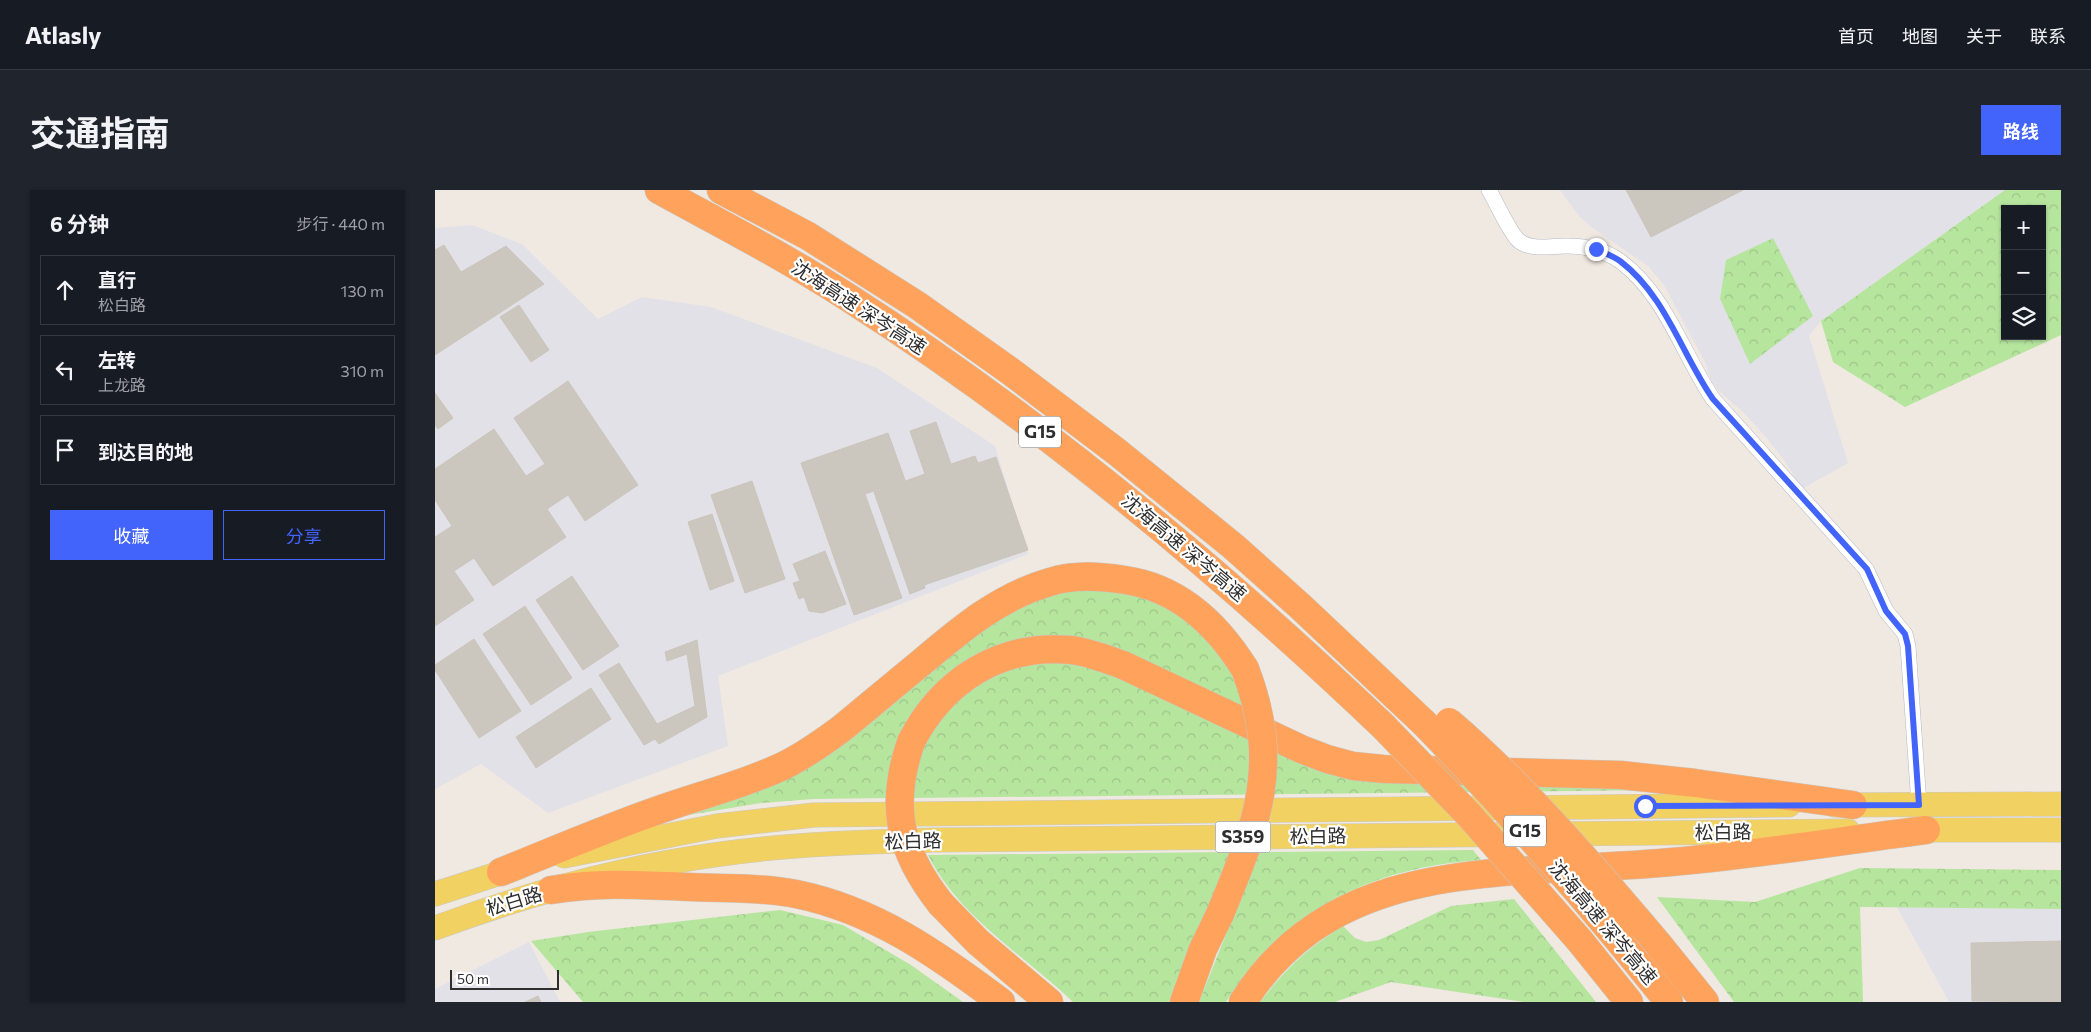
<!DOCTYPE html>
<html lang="zh">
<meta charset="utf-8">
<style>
body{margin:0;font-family:Commissioner,"Noto Sans SC",sans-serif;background:#20242c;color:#f1f3f6}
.controls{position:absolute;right:15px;top:15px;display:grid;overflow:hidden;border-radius:0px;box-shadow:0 1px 4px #0004}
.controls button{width:45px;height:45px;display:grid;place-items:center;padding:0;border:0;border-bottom:1px solid #363941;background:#171b24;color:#f1f3f6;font:25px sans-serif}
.scale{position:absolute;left:15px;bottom:12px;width:109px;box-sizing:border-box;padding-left:5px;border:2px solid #2e2e2e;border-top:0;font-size:14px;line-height:18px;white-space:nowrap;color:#2e2e2e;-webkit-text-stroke:4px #fff;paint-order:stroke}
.stop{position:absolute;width:15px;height:15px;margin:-11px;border:4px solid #4264fb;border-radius:50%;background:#fff}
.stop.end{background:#4264fb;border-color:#fff;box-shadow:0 1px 5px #0008}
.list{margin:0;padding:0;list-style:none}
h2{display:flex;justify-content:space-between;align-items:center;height:65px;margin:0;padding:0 20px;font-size:21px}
h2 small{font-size:16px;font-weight:400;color:#9ea1a6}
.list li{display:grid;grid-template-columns:32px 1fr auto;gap:15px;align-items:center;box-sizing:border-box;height:70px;margin:0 10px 10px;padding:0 10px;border:1px solid #363941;border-radius:0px}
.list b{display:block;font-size:19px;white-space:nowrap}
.list p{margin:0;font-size:16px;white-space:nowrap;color:#9ea1a6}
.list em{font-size:16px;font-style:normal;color:#9ea1a6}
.actions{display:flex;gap:10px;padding:15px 20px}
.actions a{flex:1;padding:11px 0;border:1px solid #4264fb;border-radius:0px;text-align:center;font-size:18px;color:#4264fb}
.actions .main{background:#4264fb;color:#fff}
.icon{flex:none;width:28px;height:28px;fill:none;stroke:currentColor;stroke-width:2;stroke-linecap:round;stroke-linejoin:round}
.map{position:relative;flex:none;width:1626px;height:812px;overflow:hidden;border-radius:0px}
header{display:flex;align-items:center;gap:30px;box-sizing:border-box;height:70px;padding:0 25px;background:#171b24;border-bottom:1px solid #363941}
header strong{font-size:24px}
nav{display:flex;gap:28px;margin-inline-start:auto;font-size:18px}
.intro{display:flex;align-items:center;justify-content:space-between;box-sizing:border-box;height:120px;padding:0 30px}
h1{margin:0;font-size:35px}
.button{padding:12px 22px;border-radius:0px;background:#4264fb;color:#fff;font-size:18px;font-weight:700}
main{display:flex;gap:30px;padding:0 30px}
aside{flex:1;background:#171b24;border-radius:0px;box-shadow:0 1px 4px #0004}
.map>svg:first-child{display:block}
.industrial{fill:#e3e1e8}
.forest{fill:url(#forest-crowns);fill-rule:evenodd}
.building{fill:#cbc7bf;stroke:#cbc5ba}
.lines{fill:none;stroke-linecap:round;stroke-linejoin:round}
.street-casing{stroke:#b4b7c1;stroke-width:16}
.primary-casing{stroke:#c9c9c9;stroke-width:25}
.highway-casing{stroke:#c9c9c9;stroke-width:29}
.street{stroke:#fff;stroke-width:15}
.primary{stroke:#f2d163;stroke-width:24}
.highway{stroke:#ffa35c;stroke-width:28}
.highway-bridge-casing{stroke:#c9c9c9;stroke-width:29;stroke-linecap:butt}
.highway-bridge{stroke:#ffa35c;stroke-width:28}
.route{stroke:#4264fb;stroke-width:6}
.labels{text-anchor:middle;stroke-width:4.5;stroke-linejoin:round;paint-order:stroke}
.shield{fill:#fff;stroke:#6d6d6d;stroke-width:1}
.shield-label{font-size:18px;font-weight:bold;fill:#2e2e2e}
.street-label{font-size:19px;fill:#2e2e2e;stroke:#fff}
</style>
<header>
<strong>Atlasly</strong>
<nav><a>首页</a><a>地图</a><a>关于</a><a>联系</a></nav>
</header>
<div class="intro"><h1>交通指南</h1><a class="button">路线</a></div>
<main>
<aside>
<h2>6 分钟<small>步行 · 440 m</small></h2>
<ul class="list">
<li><svg class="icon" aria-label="ahead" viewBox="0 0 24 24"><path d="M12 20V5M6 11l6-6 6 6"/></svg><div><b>直行</b><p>松白路</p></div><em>130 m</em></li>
<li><svg class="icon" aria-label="left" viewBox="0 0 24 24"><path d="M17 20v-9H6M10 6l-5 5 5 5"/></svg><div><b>左转</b><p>上龙路</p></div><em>310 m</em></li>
<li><svg class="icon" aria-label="arrive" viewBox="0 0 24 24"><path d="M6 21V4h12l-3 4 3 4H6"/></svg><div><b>到达目的地</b></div></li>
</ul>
<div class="actions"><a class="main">收藏</a><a>分享</a></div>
</aside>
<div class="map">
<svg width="1626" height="812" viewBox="0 0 1626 812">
<defs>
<pattern id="forest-crowns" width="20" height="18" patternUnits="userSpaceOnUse" patternTransform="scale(1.25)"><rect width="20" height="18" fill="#b6e59e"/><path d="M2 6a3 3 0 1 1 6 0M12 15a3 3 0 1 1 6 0" fill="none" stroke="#9dc588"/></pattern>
</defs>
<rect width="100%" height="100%" fill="#efe9e1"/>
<g class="industrial">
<polygon points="1125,0 1570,0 1386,131 1374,146 1413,273 1367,299 1349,270 1334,251 1310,224 1282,199 1276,190 1271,174 1229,95 1213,76 1155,36 1144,26"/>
<polygon points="37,35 87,54 163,129 207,107 276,117 442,178 560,256 593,364 283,486 293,556 113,623 46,574 0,599 0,38"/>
<polygon points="1462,717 1626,719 1626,812 1514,812"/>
<polygon points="94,752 125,812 0,812 0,799"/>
</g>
<g class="forest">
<path d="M1570,0H1626V145L1470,217L1398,172L1386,131ZM1570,19H1607V146H1570Z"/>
<polygon points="1338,48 1378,126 1315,174 1285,109 1291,70"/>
<polygon points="670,398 722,410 768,440 800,483 814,522 725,479 544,466 453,608 378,609 326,613 217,631 296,608 565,426 616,402"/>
<polygon points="608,471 656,475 862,569 1229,600 475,608 485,557 508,521 553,485"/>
<path d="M1038,660L1046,670C939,677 849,719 791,812H764L824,662Z"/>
<path d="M799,662L775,719L755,753L734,812H638C588,764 525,728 493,665Z"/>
<polygon points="1425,678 1626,680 1626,719 1425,717 1428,812 1299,812 1222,707 1320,712"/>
<path d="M1079,709L1161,812H1089L956,792L900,812H825C851,779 871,759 908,736L920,748L931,752L944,750L1016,716Z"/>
<polygon points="345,720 408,735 476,775 528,812 148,812 96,751 153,742"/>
</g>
<g class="building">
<polygon points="1191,0 1308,0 1216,47"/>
<polygon points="9,55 26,82 71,56 109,94 0,165 0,60"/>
<polygon points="84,115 114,160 96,172 65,127"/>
<polygon points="133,191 203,295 150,331 133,305 112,319 131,347 58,396 39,368 19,381 39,410 0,436 0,347 17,336 0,310 0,279 59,239 91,286 110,274 79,228"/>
<polygon points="0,203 18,228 3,239 0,235"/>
<polygon points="501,232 516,274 540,266 543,273 561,267 593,360 489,395 490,398 475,404 439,302 490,284 475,241"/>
<polygon points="453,243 470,290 430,304 467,408 419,425 366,273"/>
<polygon points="317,291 350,389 310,403 276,305"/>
<polygon points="277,324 299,391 275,400 253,332"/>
<polygon points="390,361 411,414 387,423 374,421 369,407 364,409 358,393 365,391 358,374"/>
<polygon points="137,386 184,456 148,480 101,410"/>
<polygon points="90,416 137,488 96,515 48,444"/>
<polygon points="39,449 86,521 44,548 0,480 0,475"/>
<polygon points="262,450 272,527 224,554 220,549 209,555 164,485 184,473 222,534 260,516 252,464 232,471 230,462"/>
<polygon points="156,498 176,529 101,578 81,547"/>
<polygon points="1626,751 1626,812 1537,811 1536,753"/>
<polygon points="103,806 106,812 90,812"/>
</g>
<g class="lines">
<defs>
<path id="street" d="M1054,0C1061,12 1074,41 1083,50C1096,62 1119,55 1134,56C1151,56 1171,61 1185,71C1231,105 1247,163 1278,209L1431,379L1451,421L1470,444L1473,456L1484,615"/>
<g id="primary">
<polyline points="1400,615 1626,614"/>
<polyline points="1474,640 1626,640"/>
<polyline points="129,666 282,636 379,625 1354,615"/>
<polyline points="0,704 84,677"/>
<path d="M0,738C92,704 188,677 286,664C356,654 427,652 498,650L1413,641"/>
</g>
<g id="highway">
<path d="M224,0C288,35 352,68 414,108C606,231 782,378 948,536"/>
<polyline points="286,0 373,46 482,115 575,181 682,262 799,357 866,417 989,533"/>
<path d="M476,552C507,491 565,453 636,460C654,462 671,469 688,475L866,559L892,569L918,576L948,579L1186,585L1260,593L1418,615"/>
<path d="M66,682C116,662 167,640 218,622C261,606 306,596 348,576C369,566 387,553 406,539C433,517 460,494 487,472C526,439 565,406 615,392C639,384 665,386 690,390C744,398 782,434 810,479"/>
<path d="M116,700C165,692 206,695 255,697C290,699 326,697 361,704C440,720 502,764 566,812"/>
<polyline points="506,714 543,752 614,812"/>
<polyline points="1145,751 1194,812"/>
<polyline points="1186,753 1234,812"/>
<polyline points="1224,755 1270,812"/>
<polyline points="749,812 768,759 785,724"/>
<path d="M808,812C901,664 1074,686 1225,673C1314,666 1402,651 1491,640"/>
</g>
</defs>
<use href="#street" class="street-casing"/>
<use href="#primary" class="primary-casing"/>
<use href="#highway" class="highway-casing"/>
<use href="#street" class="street"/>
<use href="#primary" class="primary"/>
<use href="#highway" class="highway"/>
<defs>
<g id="highway-bridge">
<path d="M1014,532C1092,599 1158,677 1224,755"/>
<path d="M989,533C1058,604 1123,677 1186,753"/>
<polyline points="948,536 1034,625 1145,751"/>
<path d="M476,552C454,616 464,661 506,714"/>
<path d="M785,724C822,634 847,575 810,479"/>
</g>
</defs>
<use href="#highway-bridge" class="highway-bridge-casing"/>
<use href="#highway-bridge" class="highway-bridge"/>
</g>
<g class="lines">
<path class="route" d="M1161,59C1169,63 1178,66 1185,71C1231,106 1246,163 1278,209L1432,379L1451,421L1470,444L1473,456L1484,615L1210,616"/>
</g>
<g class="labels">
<g class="shield">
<rect x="584" y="226.5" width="42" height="31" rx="4"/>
<rect x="1069" y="625.5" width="42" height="31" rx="4"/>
<rect x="780.5" y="631.5" width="55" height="31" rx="4"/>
</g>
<g class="shield-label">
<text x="605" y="248">G15</text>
<text x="1090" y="647">G15</text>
<text x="808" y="653">S359</text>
</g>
<g class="street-label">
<text transform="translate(424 117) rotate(33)" y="7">沈海高速 深岑高速</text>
<text transform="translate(749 357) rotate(40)" y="7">沈海高速 深岑高速</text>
<text transform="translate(1288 642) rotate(-1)" y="7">松白路</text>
<text transform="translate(883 646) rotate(-1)" y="7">松白路</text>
<text transform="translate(478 651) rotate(-2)" y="7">松白路</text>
<text transform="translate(79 711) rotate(-17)" y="7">松白路</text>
<text transform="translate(1168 732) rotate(50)" y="7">沈海高速 深岑高速</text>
</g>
</g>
</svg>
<div class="controls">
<button>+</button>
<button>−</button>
<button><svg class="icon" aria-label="layers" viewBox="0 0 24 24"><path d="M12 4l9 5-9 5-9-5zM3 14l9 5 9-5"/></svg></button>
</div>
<div class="scale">50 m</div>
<div class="stop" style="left:1210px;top:616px"></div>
<div class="stop end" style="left:1161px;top:59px"></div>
</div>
</main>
